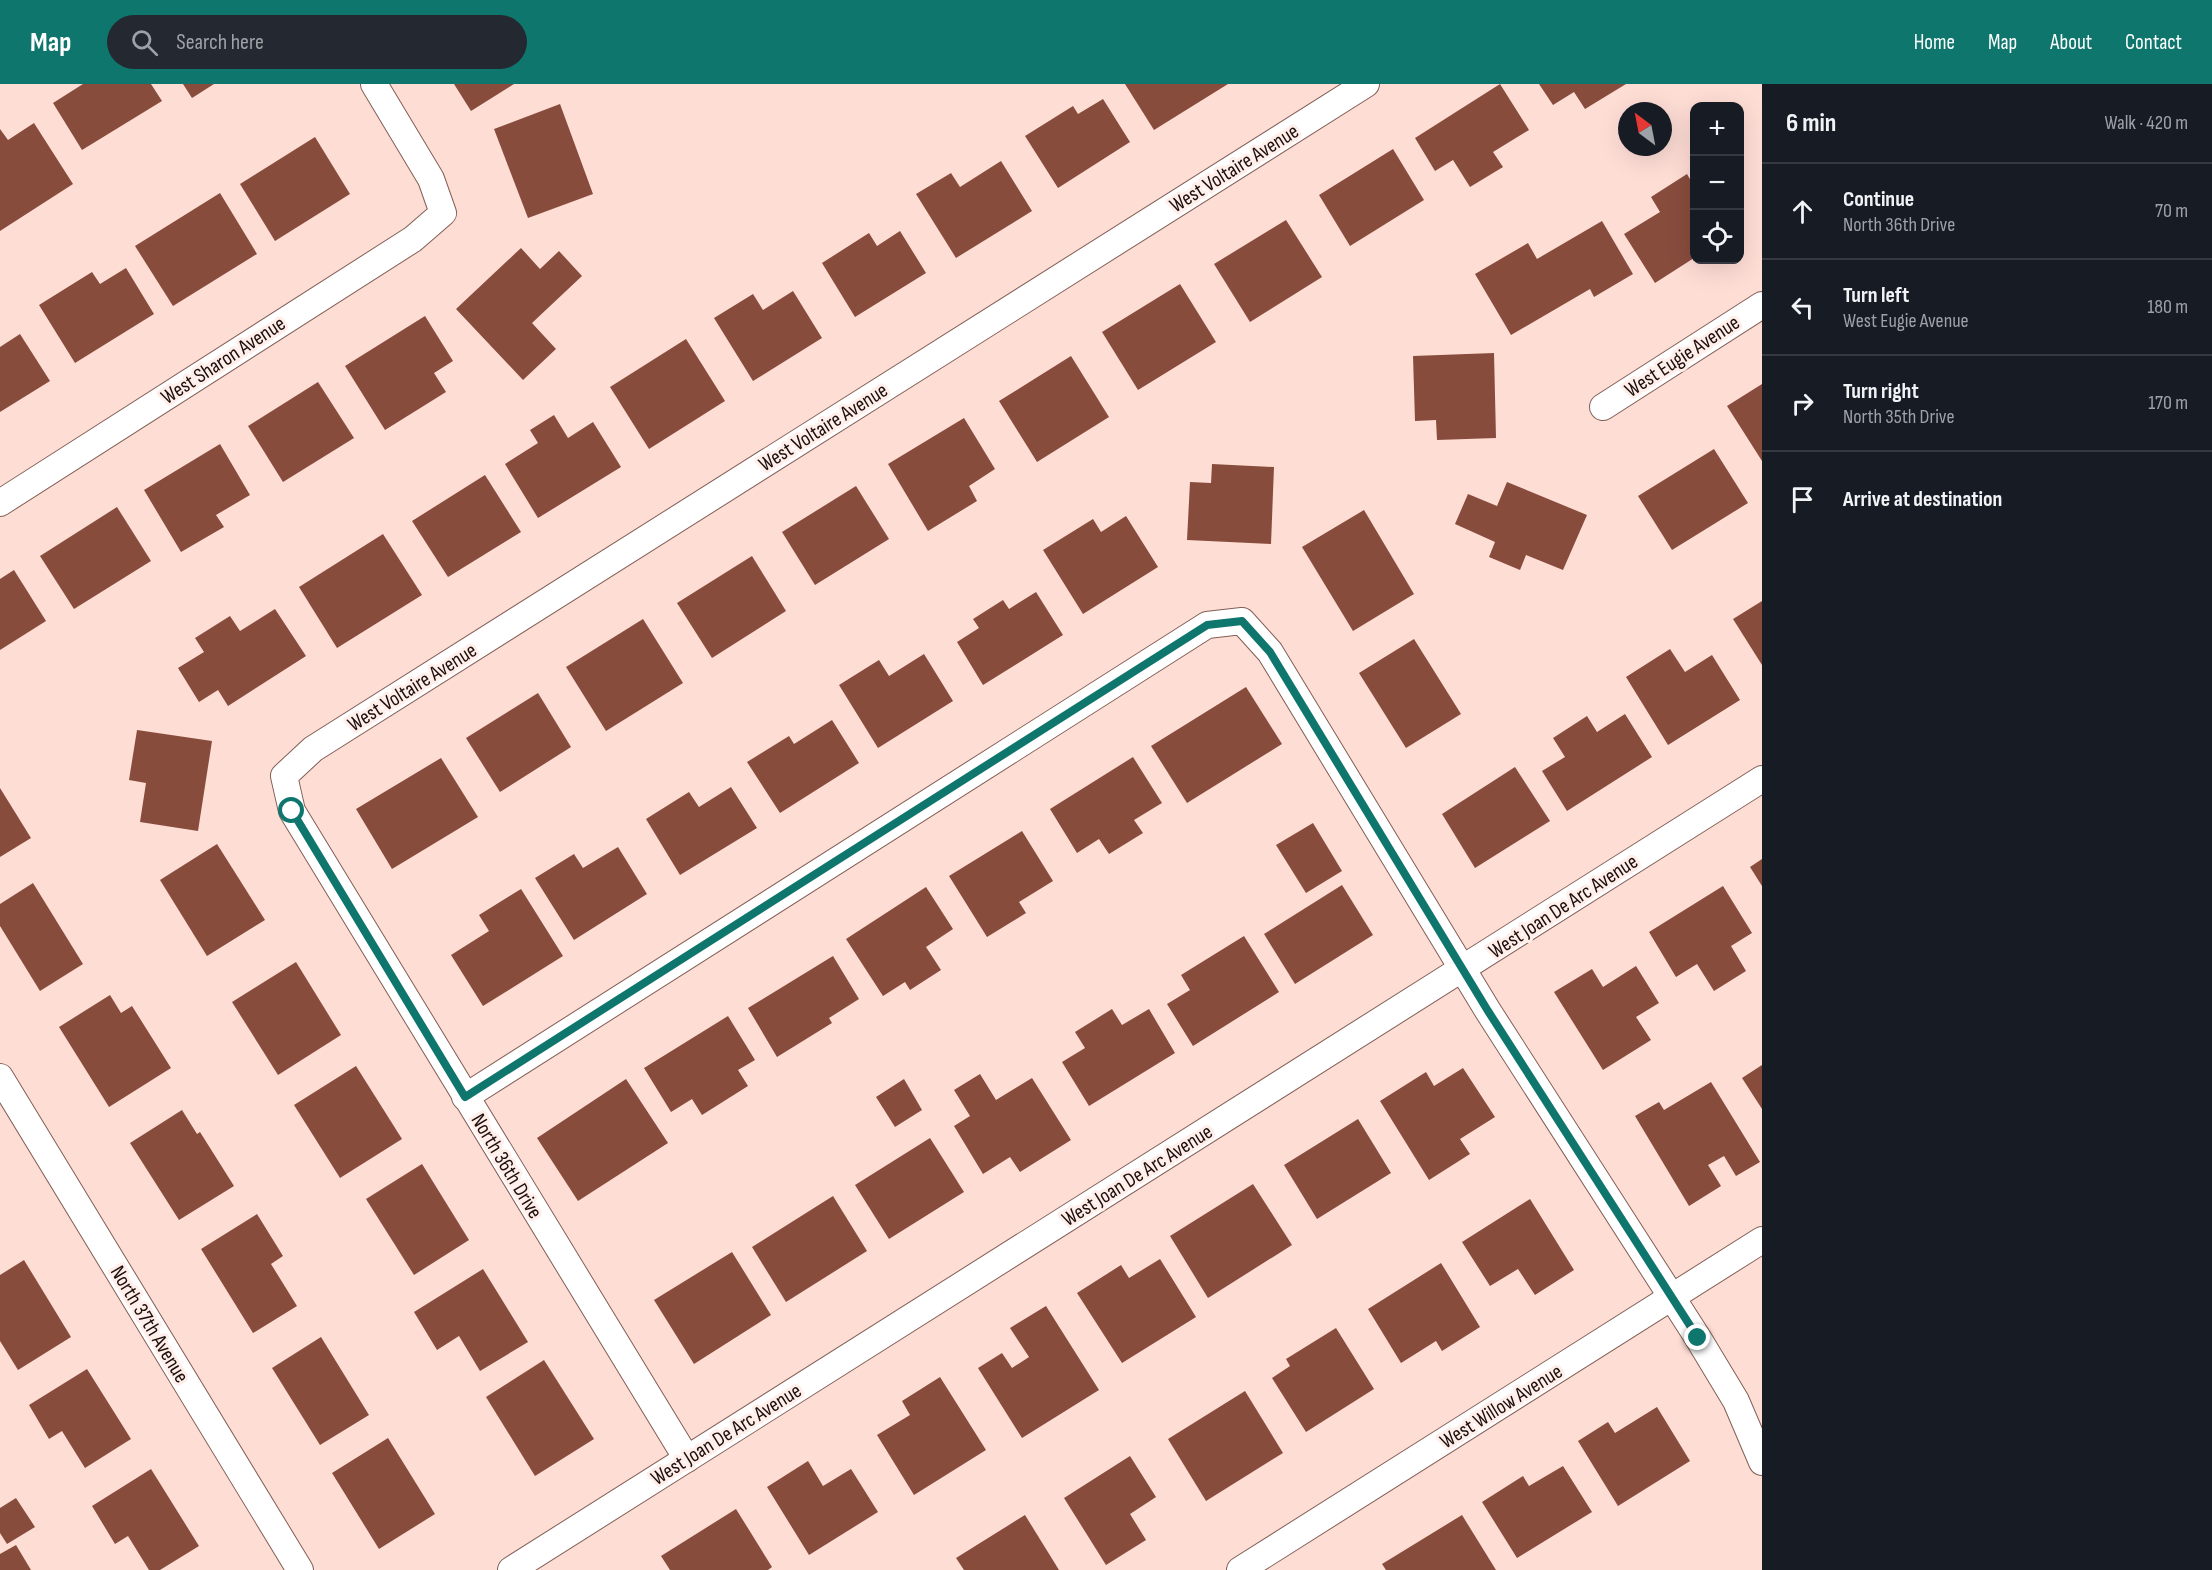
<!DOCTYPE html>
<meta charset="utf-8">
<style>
body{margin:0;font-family:"Sofia Sans Condensed",sans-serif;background:#242831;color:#f1f3f6}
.controls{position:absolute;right:18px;top:18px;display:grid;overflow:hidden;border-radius:12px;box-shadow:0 6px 24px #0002}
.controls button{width:54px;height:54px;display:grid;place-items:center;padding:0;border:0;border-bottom:2px solid #363941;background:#171b24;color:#f1f3f6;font:30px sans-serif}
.compass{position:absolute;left:1618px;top:18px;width:54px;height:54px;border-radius:50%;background:#171b24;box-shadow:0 6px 24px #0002;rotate:328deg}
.stop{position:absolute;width:18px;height:18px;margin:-14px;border:4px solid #0f766e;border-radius:50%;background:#fff}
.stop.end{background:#0f766e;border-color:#fff;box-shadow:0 2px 6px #0008}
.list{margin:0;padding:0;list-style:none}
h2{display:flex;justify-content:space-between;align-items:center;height:78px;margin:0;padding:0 24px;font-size:26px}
h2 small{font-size:20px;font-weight:400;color:#9ea1a6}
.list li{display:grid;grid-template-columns:39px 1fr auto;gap:18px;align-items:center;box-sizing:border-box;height:96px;padding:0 24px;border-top:2px solid #363941}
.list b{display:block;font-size:22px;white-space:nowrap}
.list p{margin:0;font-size:20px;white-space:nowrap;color:#9ea1a6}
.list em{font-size:20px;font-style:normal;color:#9ea1a6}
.icon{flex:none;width:33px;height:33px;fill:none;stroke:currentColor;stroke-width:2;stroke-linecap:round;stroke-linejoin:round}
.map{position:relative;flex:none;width:1762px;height:1486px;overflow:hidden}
header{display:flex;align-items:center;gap:36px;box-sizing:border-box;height:84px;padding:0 30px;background:#0f766e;color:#fff}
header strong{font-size:28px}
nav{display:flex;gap:33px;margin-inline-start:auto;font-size:21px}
.search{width:420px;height:54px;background:#242831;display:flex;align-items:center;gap:15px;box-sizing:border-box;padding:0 21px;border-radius:33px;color:#9ea1a6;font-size:22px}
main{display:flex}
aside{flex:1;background:#171b24}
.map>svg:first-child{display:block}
.building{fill:#884c3d}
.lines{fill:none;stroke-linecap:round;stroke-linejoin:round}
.minor-casing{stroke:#815f56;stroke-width:28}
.minor{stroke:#fff;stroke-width:26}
.route{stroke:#0f766e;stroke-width:8}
.labels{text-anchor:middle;stroke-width:6;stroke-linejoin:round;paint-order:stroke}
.street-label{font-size:21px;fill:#1c0f0b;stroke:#ffeeea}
</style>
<header>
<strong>Map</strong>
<div class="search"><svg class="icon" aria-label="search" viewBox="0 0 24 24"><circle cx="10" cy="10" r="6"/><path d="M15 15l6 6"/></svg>Search here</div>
<nav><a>Home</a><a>Map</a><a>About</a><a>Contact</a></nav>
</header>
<main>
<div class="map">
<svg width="1762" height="1486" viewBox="0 0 1762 1486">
<rect width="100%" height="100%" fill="#feddd5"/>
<g class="building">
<polygon points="83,0 151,0 162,17 82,66 53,19"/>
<polygon points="183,0 214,0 192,14"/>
<polygon points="454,0 514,0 471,27"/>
<polygon points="1125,0 1228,0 1154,46"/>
<polygon points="1500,0 1529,46 1493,68 1503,83 1470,103 1453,76 1435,87 1415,54"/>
<polygon points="1539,0 1626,0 1585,25 1574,8 1553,21"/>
<polygon points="1103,15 1130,58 1058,104 1025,52 1073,22 1078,30"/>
<polygon points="560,20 593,110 528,134 494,45"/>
<polygon points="34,39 73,100 0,147 0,45 8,56"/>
<polygon points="315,53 350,110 275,157 240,100"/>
<polygon points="1393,65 1424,116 1350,162 1319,111"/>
<polygon points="1001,77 1032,127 956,174 916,110 951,89 960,103"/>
<polygon points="1687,90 1694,102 1694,174 1655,199 1624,150 1660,128 1651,113"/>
<polygon points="220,109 257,170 173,222 135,162"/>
<polygon points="1286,136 1322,193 1250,238 1214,180"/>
<polygon points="1602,137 1633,190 1594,213 1590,205 1511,251 1475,190 1528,159 1537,175"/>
<polygon points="900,147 926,189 855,233 822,179 869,149 877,162"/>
<polygon points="521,164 540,185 559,167 582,192 532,239 556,265 523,296 456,225"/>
<polygon points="126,184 154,230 75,279 39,221 92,188 100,200"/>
<polygon points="1180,200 1216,258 1138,306 1102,248"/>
<polygon points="793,207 822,254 753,297 714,234 753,210 763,226"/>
<polygon points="425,232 453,277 434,289 446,308 385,346 345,282"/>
<polygon points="20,250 50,297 0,328 0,263"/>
<polygon points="686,255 725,317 649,365 610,303"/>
<polygon points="1494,269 1496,354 1437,356 1436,336 1415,337 1413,272"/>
<polygon points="1071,272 1109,333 1037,378 999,317"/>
<polygon points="318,298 354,354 283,398 248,342"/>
<polygon points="1762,300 1762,377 1727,322"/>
<polygon points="554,331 568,354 593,338 621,383 538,434 505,380 538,359 530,346"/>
<polygon points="964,334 995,385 969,402 977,417 928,447 888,380"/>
<polygon points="220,360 250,411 216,431 224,443 181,468 144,406"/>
<polygon points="1714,365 1748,419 1672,466 1638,412"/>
<polygon points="1212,380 1274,383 1271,460 1187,456 1190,398 1211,399"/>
<polygon points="485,391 521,448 448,493 412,437"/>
<polygon points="1507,398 1587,431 1563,486 1526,471 1520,486 1489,473 1495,458 1455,440 1468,410 1497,422"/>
<polygon points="856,402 889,455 815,501 782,448"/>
<polygon points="117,423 151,477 74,525 40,472"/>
<polygon points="1364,426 1414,510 1353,547 1302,463"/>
<polygon points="1126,432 1158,483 1083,530 1043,466 1093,435 1101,448"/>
<polygon points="383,450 422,511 337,564 299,503"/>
<polygon points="752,472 786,527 712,574 677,519"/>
<polygon points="14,486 46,537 0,566 0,495"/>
<polygon points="1036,508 1063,551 983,601 957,558 979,544 973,535 1003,516 1009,525"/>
<polygon points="1762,517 1762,581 1733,535"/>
<polygon points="275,525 306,572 228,622 218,606 199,618 178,584 204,568 195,554 230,532 240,547"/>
<polygon points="643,535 683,599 606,647 566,583"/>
<polygon points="1414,555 1461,630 1406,664 1359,589"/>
<polygon points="1670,565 1685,588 1712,571 1740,616 1668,661 1626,593"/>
<polygon points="924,570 953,617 878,664 839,601 879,576 889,592"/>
<polygon points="1246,603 1282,660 1187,719 1151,662"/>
<polygon points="538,609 571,663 500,708 466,654"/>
<polygon points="1625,630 1652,673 1567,727 1542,687 1565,673 1553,654 1587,632 1597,648"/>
<polygon points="832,636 859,679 780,729 747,678 789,652 794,660"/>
<polygon points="137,646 212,657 198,747 140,738 146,699 129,696"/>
<polygon points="1133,673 1162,719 1134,736 1143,749 1109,770 1099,755 1077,769 1050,725"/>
<polygon points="441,674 478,733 392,785 356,725"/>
<polygon points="1515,683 1550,737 1475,784 1442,730"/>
<polygon points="731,703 757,744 680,791 646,735 689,708 699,723"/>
<polygon points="0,704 31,754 0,773"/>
<polygon points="1313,739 1342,787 1306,809 1276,761"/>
<polygon points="1022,747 1053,797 1019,818 1026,829 987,853 949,792"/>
<polygon points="217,760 265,836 207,872 160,796"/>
<polygon points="618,763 647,810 574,856 535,794 574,770 583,784"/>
<polygon points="1762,775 1762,802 1750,783"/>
<polygon points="33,799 83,880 40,907 0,842 0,820"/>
<polygon points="1342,801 1373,851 1295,900 1264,850"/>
<polygon points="1723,802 1752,849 1731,862 1746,887 1714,907 1697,880 1676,893 1649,848"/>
<polygon points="926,803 953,845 926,863 941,886 910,906 905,898 883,912 846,855"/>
<polygon points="521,805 563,872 483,922 451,871 489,847 479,831"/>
<polygon points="1244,852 1279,908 1193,962 1167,920 1190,906 1181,891"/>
<polygon points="833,872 859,915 829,934 832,939 777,973 748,924"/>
<polygon points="296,878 341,951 278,991 232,918"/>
<polygon points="1636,882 1659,919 1636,933 1651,956 1603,986 1554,908 1592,885 1603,903"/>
<polygon points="110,911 121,929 132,922 171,984 109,1023 59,943"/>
<polygon points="1112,925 1122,941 1149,925 1175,969 1089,1022 1062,978 1085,964 1075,948"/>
<polygon points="728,932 755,976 738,986 748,1002 702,1031 692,1015 671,1028 644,984"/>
<polygon points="1762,981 1762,1025 1742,994"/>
<polygon points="356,982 402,1055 340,1094 294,1021"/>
<polygon points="1463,984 1495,1033 1460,1055 1470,1070 1429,1096 1380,1017 1426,988 1434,1002"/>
<polygon points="980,990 996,1016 1032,994 1071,1056 1020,1088 1010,1073 983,1090 954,1042 970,1032 954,1006"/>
<polygon points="626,995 668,1059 578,1117 537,1054"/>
<polygon points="904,995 922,1026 895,1043 876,1013"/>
<polygon points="1711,998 1760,1078 1736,1092 1724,1072 1708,1081 1721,1102 1689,1122 1635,1032 1659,1018 1664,1026"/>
<polygon points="182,1026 197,1050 200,1048 234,1102 179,1136 130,1059"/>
<polygon points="1358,1035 1391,1089 1317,1135 1284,1081"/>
<polygon points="930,1054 964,1108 889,1155 855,1101"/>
<polygon points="422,1080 469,1156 414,1191 366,1115"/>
<polygon points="1253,1100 1292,1161 1208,1214 1170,1152"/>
<polygon points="833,1112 867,1167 786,1218 752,1163"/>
<polygon points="1530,1115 1574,1186 1535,1211 1518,1185 1490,1202 1462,1158"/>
<polygon points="257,1130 283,1172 271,1180 297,1222 253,1249 201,1165"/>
<polygon points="732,1168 771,1231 694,1280 654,1216"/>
<polygon points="1160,1175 1196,1233 1122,1279 1077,1209 1121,1181 1129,1194"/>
<polygon points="24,1176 71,1253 18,1286 0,1257 0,1191"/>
<polygon points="1441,1179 1480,1243 1442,1267 1436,1257 1401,1279 1368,1225"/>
<polygon points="483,1185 528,1258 480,1287 459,1252 437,1266 414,1228"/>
<polygon points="1046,1222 1099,1306 1022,1354 978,1284 1002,1269 1012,1284 1029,1273 1010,1244"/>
<polygon points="1336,1244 1374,1305 1306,1348 1272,1294 1290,1282 1286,1275"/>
<polygon points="321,1253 369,1331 320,1361 272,1284"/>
<polygon points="544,1276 594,1355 535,1392 486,1313"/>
<polygon points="87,1285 131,1355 85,1384 62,1347 49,1355 29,1321"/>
<polygon points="940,1293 986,1366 914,1411 877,1351 910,1331 902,1317"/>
<polygon points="1245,1307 1283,1369 1206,1417 1168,1355"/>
<polygon points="1657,1323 1690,1377 1618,1422 1578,1357 1608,1338 1615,1349"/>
<polygon points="388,1354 435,1430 379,1465 332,1389"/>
<polygon points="1130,1372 1156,1413 1130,1430 1146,1456 1106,1481 1064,1414"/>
<polygon points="808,1377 823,1402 851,1385 878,1428 809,1471 767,1403"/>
<polygon points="1563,1382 1592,1428 1517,1474 1482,1418 1523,1392 1529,1402"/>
<polygon points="151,1385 199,1462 160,1486 149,1486 128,1452 115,1460 92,1422"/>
<polygon points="16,1414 35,1443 7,1460 0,1449 0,1424"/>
<polygon points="736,1425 772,1483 768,1486 670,1486 661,1472"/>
<polygon points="1025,1431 1059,1486 964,1486 956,1474"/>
<polygon points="1462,1431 1496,1486 1386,1486 1382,1480"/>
<polygon points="16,1461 31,1486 0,1486 0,1470"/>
</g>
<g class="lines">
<defs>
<g id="minor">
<polyline points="1603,323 1762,221"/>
<polyline points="0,419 413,155 443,129 431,95 374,0"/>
<polyline points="0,993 300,1486"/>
<polyline points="465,1013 1207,541 1242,537 1270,568 1488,927 1698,1254 1736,1317 1762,1378"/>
<polyline points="687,1375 292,727 284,692 313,665 1366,0"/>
<polyline points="511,1486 1762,695"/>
<polyline points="1240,1486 1762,1156"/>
</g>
</defs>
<use href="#minor" class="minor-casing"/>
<use href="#minor" class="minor"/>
</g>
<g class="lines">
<polyline class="route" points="292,727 465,1013 1207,541 1242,537 1270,568 1488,927 1698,1254"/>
</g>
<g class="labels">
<g class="street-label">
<text transform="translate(1234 84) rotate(-32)" y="7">West Voltaire Avenue</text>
<text transform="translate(1682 272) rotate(-33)" y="7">West Eugie Avenue</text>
<text transform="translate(223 276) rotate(-33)" y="7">West Sharon Avenue</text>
<text transform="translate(823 343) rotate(-32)" y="7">West Voltaire Avenue</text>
<text transform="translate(412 603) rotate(-32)" y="7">West Voltaire Avenue</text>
<text transform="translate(1563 822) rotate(-33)" y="7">West Joan De Arc Avenue</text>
<text transform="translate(507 1082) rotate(59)" y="7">North 36th Drive</text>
<text transform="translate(1137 1091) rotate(-32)" y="7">West Joan De Arc Avenue</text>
<text transform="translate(150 1240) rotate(59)" y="7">North 37th Avenue</text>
<text transform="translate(1501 1322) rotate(-32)" y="7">West Willow Avenue</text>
<text transform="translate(726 1350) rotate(-32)" y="7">West Joan De Arc Avenue</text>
</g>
</g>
</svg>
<div class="controls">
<button>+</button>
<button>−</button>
<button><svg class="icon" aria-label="locate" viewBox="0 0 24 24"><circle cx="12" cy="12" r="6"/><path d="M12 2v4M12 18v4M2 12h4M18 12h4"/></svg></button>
</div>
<svg class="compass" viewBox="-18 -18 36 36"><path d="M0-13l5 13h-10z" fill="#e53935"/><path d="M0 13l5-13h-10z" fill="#9ea1a6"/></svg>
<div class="stop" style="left:292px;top:727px"></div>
<div class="stop end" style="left:1698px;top:1254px"></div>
</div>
<aside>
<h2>6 min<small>Walk · 420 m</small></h2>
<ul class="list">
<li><svg class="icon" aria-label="ahead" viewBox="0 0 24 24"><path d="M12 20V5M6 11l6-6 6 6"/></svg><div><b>Continue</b><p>North 36th Drive</p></div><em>70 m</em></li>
<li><svg class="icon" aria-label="left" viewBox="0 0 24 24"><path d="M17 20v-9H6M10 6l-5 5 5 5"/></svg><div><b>Turn left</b><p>West Eugie Avenue</p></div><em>180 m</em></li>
<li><svg class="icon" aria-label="right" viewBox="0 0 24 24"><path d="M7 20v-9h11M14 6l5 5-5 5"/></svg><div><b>Turn right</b><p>North 35th Drive</p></div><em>170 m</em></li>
<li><svg class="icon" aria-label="arrive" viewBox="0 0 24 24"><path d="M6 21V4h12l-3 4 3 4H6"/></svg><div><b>Arrive at destination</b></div></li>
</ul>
</aside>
</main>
